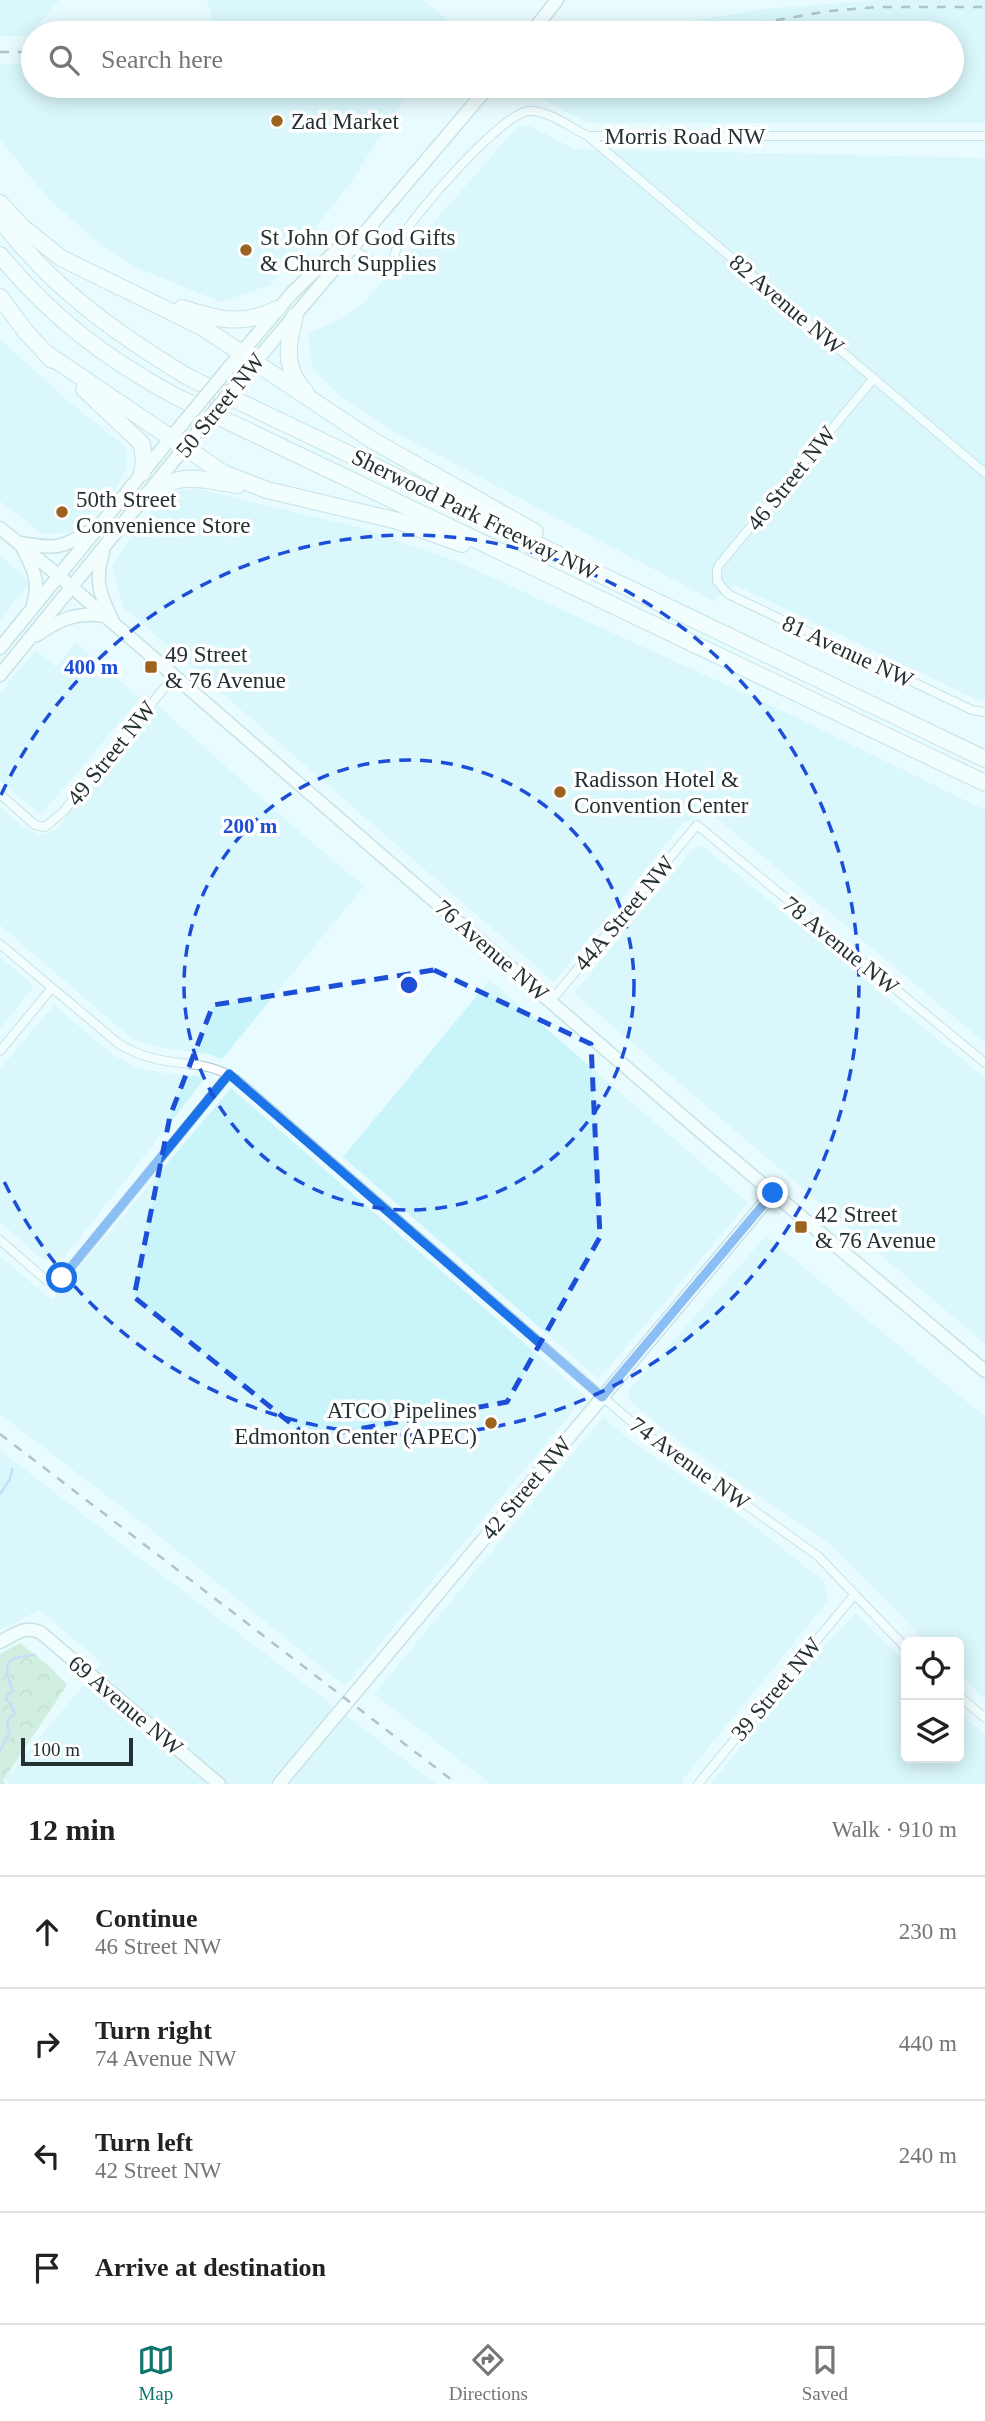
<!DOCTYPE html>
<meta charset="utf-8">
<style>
body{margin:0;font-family:Georgia,serif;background:#f2f2f2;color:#222}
.controls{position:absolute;right:21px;bottom:21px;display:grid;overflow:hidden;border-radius:10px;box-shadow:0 4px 18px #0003}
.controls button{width:63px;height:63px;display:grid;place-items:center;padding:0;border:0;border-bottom:2px solid #e0e0e0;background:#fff;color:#222;font:35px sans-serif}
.scale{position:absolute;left:21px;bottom:18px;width:112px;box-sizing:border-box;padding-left:7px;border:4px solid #243133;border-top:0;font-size:19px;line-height:24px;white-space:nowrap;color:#243133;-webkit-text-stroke:5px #fff;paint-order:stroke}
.stop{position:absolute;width:21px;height:21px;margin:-16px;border:5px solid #1a73e8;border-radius:50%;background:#fff}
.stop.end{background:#1a73e8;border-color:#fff;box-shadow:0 2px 7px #0008}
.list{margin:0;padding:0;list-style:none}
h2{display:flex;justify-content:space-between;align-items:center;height:91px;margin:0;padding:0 28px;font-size:30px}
h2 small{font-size:23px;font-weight:400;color:#767676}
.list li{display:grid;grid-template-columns:46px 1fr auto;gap:21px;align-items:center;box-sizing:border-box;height:112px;padding:0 28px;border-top:2px solid #e0e0e0}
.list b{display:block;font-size:26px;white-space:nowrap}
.list p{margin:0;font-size:23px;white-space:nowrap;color:#767676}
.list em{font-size:23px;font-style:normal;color:#767676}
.icon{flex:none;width:38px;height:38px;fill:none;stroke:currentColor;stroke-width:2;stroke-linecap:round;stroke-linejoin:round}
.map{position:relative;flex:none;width:985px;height:1784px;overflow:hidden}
.search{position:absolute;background:#fff;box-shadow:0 4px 18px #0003;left:21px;right:21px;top:21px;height:77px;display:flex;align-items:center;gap:18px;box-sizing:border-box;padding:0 24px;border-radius:38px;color:#767676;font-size:26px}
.sheet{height:539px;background:#fff}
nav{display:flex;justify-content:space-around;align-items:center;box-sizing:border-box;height:98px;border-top:2px solid #e0e0e0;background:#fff;font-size:19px;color:#767676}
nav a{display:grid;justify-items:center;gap:4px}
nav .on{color:#0f766e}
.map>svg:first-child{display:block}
.built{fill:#c9f4fa}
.forest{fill:url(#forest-crowns)}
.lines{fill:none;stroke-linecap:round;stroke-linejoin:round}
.stream{stroke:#9eb9f1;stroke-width:2.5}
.street-casing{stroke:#a4c4c9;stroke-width:10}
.secondary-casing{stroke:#a4c4c9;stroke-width:15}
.highway-casing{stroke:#a4c4c9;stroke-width:18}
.street{stroke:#fff;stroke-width:8}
.secondary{stroke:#fff;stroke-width:12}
.highway{stroke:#fff;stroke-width:16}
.rail{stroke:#6f7e80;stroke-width:2.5;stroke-dasharray:9 9;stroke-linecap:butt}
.secondary-bridge-casing{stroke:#a4c4c9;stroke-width:15;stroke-linecap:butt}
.secondary-bridge{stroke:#fff;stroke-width:12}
.route{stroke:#1a73e8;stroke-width:9}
.marked{fill:none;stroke:#1d4ed8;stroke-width:5;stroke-dasharray:14 9;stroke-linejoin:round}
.ring{fill:none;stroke:#1d4ed8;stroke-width:3.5;stroke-dasharray:12 9}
.poi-dot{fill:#9b631f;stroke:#fff;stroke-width:2.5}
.labels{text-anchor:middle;stroke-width:7;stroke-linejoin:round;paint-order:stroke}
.poi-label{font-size:23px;fill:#243133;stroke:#fff;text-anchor:start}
.street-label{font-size:23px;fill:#243133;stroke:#fff}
.centre{fill:#1d4ed8;stroke:#fff;stroke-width:3.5}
.ring-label{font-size:21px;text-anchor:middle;font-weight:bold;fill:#1d4ed8;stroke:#fff;stroke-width:7;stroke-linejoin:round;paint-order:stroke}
</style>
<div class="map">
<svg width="985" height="1784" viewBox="0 0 985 1784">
<defs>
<pattern id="forest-crowns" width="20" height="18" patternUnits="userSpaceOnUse" patternTransform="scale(1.75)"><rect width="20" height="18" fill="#b3dfbd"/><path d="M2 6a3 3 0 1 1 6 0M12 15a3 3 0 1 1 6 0" fill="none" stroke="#9ac0a3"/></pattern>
</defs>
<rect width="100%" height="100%" fill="#e8fbfe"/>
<g class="built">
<polygon points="0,0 59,0 30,36 0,36"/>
<polygon points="207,0 422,0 459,28 456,33 295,33 283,29 282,33 216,33"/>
<polygon points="879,0 985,0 985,123 588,123 517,86 952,86 952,33 549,33 552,30 697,20 763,9"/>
<polygon points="0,64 33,64 33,86 413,86 349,185 270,285 221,302 135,267 93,238 49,199 0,140"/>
<polygon points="518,126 530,126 574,149 985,158 985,700 980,701 735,585 714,601 402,436 341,397 312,369 308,334 343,318 365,301"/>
<polygon points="0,339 67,400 126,447 127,466 116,489 72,532 43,534 0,501"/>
<polygon points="195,488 361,528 458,562 781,710 985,810 985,1043 704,807 695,819 683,823 554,982 123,607 112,566 120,553 164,493"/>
<polygon points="0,555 30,582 0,620"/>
<polygon points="76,643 140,698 41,815 0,780 0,693 36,650 56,667"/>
<polygon points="158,706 295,828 364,886 222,1059 208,1054 156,1047 132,1039 0,925 0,807 23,827 40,835 55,830"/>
<polygon points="696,846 704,847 985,1078 985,1344 574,993"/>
<polygon points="0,957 34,986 0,1029"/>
<polygon points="490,980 748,1203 599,1379 343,1157"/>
<polygon points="54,1005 113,1055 138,1068 171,1074 206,1077 64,1258 44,1260 0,1222 0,1069"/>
<polygon points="231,1088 585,1396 345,1686 144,1524 0,1414 0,1256 52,1300"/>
<polygon points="766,1236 985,1417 985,1700 959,1674 959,1642 927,1642 828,1542 678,1441 628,1399 630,1389"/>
<polygon points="603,1417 632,1442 749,1522 824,1582 828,1601 683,1779 682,1784 491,1784 374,1694"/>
<polygon points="0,1450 129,1550 436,1784 10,1784 5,1779 102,1663 39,1610 0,1630"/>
<polygon points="856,1613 906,1664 906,1758 959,1758 959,1712 985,1735 985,1784 711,1784 792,1681"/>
</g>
<polygon class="forest" points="20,1643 49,1666 67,1685 3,1781 6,1784 0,1784 0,1654"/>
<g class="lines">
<g class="stream">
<polyline points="0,1494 10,1479 12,1469"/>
<path d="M0,1751L10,1731L7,1724L10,1717L15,1714L11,1704L6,1700L8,1694L13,1691C12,1687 10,1684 9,1680C1,1656 19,1657 35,1655"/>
</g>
<defs>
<g id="street">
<polyline points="588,136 985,473"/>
<path d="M349,246L371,261L391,266C394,257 396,248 400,240C414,214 502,113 529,111C548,110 571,128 588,136H985"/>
<polyline points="874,378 719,565 717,570 717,581 728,594 972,710 985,712"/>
<polyline points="0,794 35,825 45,827 63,812 174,676"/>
<path d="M0,944L119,1044C131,1051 143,1056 156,1059C187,1066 209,1061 237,1080L641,1430L818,1556L906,1648"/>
<polyline points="551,1001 697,825 985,1063"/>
<polyline points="0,1051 51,989"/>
<polyline points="0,1240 46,1280 56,1283 65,1275 229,1074"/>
<polyline points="959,1696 985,1718"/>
<polyline points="698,1784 855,1594"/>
</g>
<g id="secondary">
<polyline points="531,33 557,0"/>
<polyline points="226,371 292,293 345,242 356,237"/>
<polyline points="240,380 489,86"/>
<polyline points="0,528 59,576 709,1139 985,1371"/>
<path d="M21,543C57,549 60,549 92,530"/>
<path d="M23,549C34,571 40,580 33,605"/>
<path d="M103,553C94,579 100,596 112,619"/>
<path d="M37,635C59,620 77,611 104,616"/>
<polyline points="0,648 183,423"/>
<polyline points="0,675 198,431"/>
<path d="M0,1642C14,1635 24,1625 40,1632L219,1784"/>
<polyline points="279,1784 773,1193"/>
</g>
<g id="highway">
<polyline points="0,203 21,226 61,258 202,327 372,440 535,532"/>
<path d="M0,219C52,288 114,332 188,377L985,759"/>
<path d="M0,255C51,317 105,358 175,396L985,783"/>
<polyline points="0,297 26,332 52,360"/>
<path d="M182,308C218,319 241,327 277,309"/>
<path d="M295,316C287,346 283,368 306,393"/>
<polyline points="47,354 223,473 267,490 398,521 462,544"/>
<polyline points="84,389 142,444 144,461 142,473"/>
<path d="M145,497C183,470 195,479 237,485"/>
</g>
</defs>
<use href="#street" class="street-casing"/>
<use href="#secondary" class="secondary-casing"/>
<use href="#highway" class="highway-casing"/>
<use href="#street" class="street"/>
<use href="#secondary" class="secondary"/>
<use href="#highway" class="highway"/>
<g class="rail">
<polyline points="705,33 828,11 878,7 985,7"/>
<polyline points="0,52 33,52"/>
<polyline points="0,1434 457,1784"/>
</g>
<defs>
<g id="secondary-bridge">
<polyline points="183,423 226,371"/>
<polyline points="198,431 240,380"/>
</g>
</defs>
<use href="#secondary-bridge" class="secondary-bridge-casing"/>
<use href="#secondary-bridge" class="secondary-bridge"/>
</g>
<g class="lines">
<polyline class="route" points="62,1278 229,1074 602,1397 773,1193"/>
</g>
<path d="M0 0H985V1784H0ZM434,970L591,1044L600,1237L507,1402L309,1438L134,1297L170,1116L213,1005Z" fill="#e8fbfe" fill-opacity=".55" fill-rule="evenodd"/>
<path class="marked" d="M434,970L591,1044L600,1237L507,1402L309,1438L134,1297L170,1116L213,1005Z"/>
<g class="ring">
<circle cx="409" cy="985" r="225"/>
<path d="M1 795A450 450 0 1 1 1 1175"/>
</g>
<g class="poi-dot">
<circle cx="277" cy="121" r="7"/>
<circle cx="246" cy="250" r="7"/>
<circle cx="62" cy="512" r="7"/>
<rect x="144" y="660" width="14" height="14" rx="3.5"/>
<circle cx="560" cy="792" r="7"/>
<rect x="794" y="1220" width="14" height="14" rx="3.5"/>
<circle cx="491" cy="1423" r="7"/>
</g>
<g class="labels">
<g class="poi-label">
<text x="291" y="129">Zad Market</text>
<text x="260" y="245">St John Of God Gifts<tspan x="260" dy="26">&amp; Church Supplies</tspan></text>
<text x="76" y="507">50th Street<tspan x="76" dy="26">Convenience Store</tspan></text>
<text x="165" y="662">49 Street<tspan x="165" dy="26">&amp; 76 Avenue</tspan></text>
<text x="574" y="787">Radisson Hotel &amp;<tspan x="574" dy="26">Convention Center</tspan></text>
<text x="815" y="1222">42 Street<tspan x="815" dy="26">&amp; 76 Avenue</tspan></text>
<text x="477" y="1418" text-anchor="end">ATCO Pipelines<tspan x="477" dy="26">Edmonton Center (APEC)</tspan></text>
</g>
<g class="street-label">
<text x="685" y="144">Morris Road NW</text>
<text transform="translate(787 304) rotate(40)" y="8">82 Avenue NW</text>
<text transform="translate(220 405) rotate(-51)" y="8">50 Street NW</text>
<text transform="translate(791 478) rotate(-51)" y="8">46 Street NW</text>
<text transform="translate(475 514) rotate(26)" y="8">Sherwood Park Freeway NW</text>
<text transform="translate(848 651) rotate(25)" y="8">81 Avenue NW</text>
<text transform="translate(111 753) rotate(-51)" y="8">49 Street NW</text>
<text transform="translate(624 913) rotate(-50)" y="8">44A Street NW</text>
<text transform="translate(841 945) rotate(39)" y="8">78 Avenue NW</text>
<text transform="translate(492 950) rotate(41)" y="8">76 Avenue NW</text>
<text transform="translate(690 1463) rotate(36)" y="8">74 Avenue NW</text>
<text transform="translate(526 1488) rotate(-50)" y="8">42 Street NW</text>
<text transform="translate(776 1689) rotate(-50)" y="8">39 Street NW</text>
<text transform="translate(126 1705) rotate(40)" y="8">69 Avenue NW</text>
</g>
</g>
<circle cx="409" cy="985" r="10" class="centre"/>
<g class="ring-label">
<text x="91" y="674">400 m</text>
<text x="250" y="833">200 m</text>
</g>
</svg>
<div class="controls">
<button><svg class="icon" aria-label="locate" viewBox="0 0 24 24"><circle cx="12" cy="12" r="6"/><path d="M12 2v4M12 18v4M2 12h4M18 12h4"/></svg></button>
<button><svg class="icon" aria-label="layers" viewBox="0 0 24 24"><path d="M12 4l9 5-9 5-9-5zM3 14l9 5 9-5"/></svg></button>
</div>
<div class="scale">100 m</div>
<div class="stop" style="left:62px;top:1278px"></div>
<div class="stop end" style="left:773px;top:1193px"></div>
<div class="search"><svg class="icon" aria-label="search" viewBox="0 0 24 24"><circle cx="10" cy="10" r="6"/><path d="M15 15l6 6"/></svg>Search here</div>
</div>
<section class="sheet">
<h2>12 min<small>Walk · 910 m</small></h2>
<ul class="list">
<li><svg class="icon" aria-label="ahead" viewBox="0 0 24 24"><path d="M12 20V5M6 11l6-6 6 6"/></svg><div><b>Continue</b><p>46 Street NW</p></div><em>230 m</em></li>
<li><svg class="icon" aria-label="right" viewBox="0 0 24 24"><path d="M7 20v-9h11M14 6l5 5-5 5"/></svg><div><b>Turn right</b><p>74 Avenue NW</p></div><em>440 m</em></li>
<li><svg class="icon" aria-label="left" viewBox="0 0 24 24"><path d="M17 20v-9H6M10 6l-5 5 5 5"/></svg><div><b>Turn left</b><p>42 Street NW</p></div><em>240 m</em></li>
<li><svg class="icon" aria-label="arrive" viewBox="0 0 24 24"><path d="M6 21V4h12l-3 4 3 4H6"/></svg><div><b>Arrive at destination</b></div></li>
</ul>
</section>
<nav>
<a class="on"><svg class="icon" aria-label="map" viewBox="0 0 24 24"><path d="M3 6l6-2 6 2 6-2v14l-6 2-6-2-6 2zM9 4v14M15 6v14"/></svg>Map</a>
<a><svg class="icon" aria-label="directions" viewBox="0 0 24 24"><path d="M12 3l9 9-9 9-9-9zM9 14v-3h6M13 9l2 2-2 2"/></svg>Directions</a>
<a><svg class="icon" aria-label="saved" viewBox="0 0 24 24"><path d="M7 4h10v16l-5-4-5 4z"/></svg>Saved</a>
</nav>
